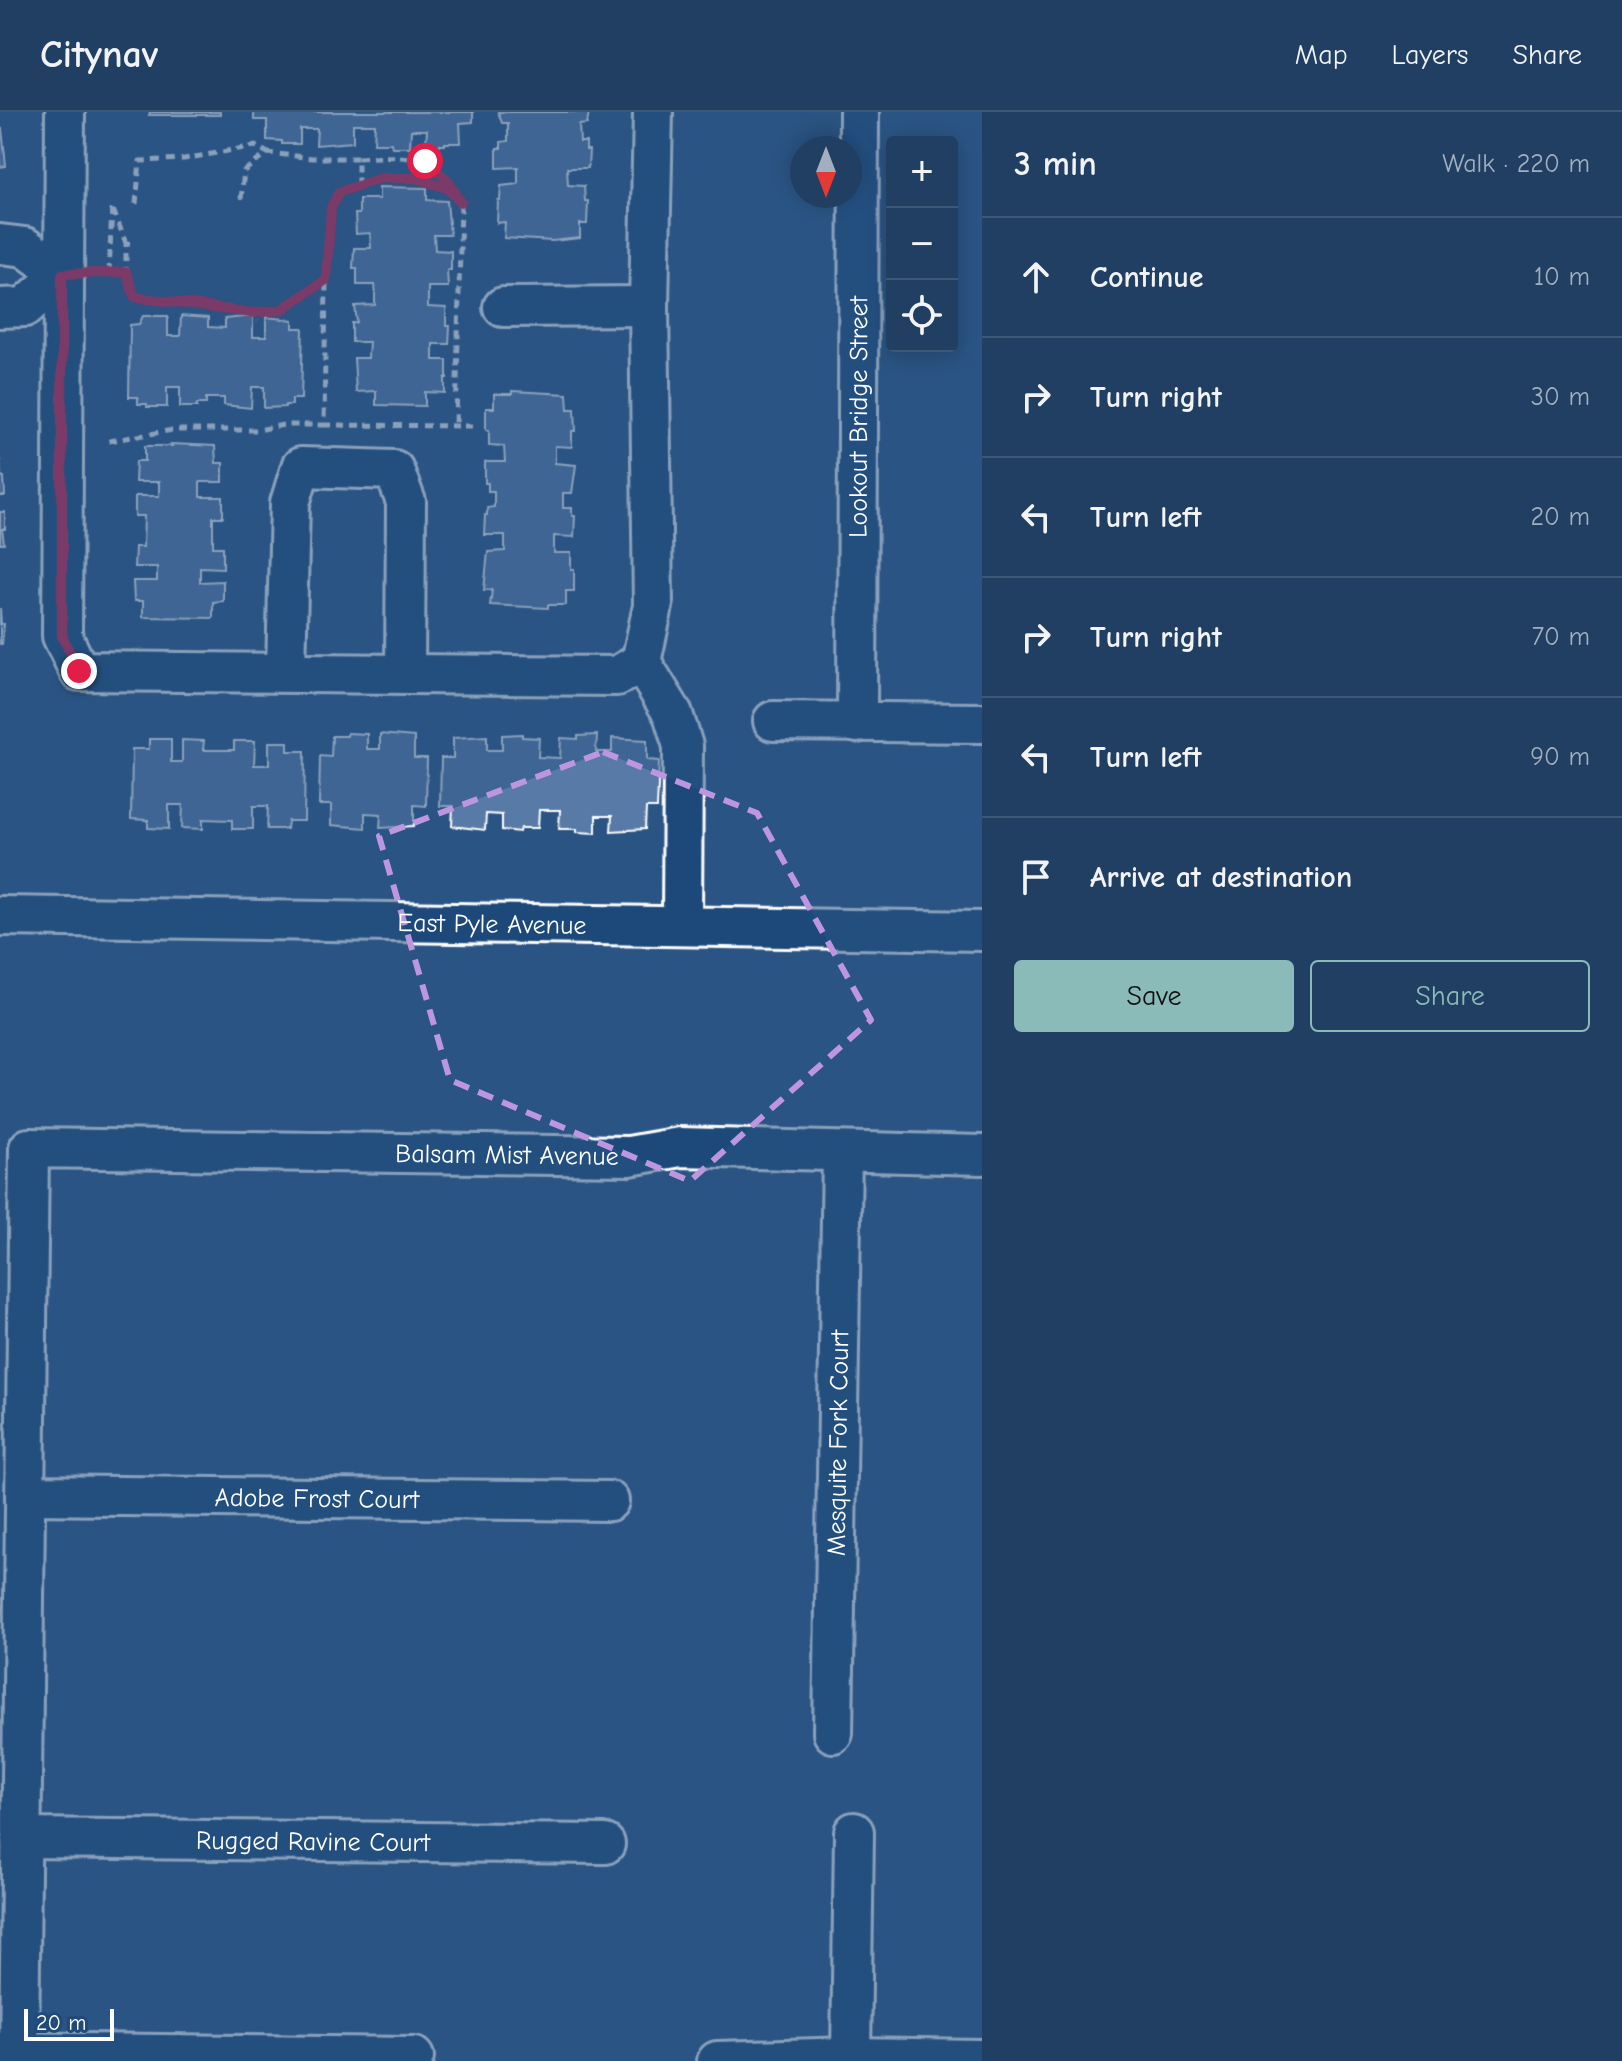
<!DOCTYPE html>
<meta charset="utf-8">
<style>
body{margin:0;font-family:"Comic Neue",sans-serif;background:#284668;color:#f1f3f6}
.controls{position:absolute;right:24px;top:24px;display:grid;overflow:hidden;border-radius:8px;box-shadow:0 4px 20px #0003}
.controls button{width:72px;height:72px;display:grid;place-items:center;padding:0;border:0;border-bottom:2px solid #3d5877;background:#203f62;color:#f1f3f6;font:40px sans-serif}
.compass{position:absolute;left:790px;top:24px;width:72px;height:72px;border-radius:50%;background:#203f62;box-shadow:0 4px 20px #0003;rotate:180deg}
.scale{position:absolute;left:24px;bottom:20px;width:90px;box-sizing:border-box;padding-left:8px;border:4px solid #fff;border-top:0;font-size:22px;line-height:28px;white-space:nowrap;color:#fff;-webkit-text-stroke:6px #1f4a7a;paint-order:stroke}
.stop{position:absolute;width:24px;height:24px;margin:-18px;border:6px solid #e11d48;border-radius:50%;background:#fff}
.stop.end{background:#e11d48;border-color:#fff;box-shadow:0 2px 8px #0008}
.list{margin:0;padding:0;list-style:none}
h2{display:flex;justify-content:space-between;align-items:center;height:104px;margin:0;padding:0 32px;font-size:34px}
h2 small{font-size:26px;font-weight:400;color:#a2afbe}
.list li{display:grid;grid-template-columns:52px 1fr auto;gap:24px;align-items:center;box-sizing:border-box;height:120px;padding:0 32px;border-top:2px solid #3d5877}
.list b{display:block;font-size:30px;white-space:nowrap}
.list em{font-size:26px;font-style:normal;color:#a2afbe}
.actions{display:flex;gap:16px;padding:24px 32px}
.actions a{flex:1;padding:18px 0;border:2px solid #8bbbb9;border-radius:8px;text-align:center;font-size:28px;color:#8bbbb9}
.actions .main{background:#8bbbb9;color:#111}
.icon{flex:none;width:44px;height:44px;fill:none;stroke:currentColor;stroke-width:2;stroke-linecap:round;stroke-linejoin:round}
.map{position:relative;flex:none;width:982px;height:1949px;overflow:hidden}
header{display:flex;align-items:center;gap:48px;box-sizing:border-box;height:112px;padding:0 40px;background:#203f62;border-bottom:2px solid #3d5877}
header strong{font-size:38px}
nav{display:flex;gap:44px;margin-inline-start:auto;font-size:28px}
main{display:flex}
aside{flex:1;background:#203f62}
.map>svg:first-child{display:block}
.building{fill:#587aa7;stroke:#fff;stroke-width:2}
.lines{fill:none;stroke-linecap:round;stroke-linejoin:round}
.minor-casing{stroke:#fff;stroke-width:44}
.path{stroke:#fff;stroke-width:5;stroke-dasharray:8 6;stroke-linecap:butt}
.minor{stroke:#1f4a7a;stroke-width:38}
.route{stroke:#e11d48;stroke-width:10}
.marked{fill:none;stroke:#bd96df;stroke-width:6;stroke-dasharray:16 10;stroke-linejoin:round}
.labels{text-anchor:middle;stroke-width:8;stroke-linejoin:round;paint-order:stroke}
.street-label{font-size:26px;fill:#fff;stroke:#1f4a7a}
</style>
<header>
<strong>Citynav</strong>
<nav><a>Map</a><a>Layers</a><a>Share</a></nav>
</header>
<main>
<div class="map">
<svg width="982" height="1949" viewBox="0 0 982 1949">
<rect width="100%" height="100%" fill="#2a5483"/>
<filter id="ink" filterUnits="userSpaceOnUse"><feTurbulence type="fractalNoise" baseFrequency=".0125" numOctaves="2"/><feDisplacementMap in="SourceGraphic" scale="16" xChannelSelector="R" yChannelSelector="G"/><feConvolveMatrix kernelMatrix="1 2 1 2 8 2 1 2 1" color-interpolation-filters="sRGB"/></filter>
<g filter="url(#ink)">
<g class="building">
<polygon points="150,0 220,0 220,3 149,3"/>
<polygon points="254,0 473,0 473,10 460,11 461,31 445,31 445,33 426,33 427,18 411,18 410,35 392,35 391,31 374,31 375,12 353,12 353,30 316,33 317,17 300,17 300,32 282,32 282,29 267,28 267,8 254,8"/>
<polygon points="498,0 589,0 587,12 579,13 580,30 586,30 586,38 589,38 588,56 567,56 568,73 584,74 585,89 588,89 587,112 580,112 580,126 552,129 504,126 505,110 497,111 498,88 500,88 501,74 518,72 518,55 497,56 497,36 501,36 501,30 508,29 508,11 502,11"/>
<polygon points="2,17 6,54 0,55 0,18"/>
<polygon points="379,75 427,76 427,88 447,89 450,123 434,123 435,138 451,139 451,158 447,158 448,175 428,175 428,195 446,196 446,214 450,214 449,232 433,232 433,248 447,248 447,266 445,266 445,281 425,280 425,294 376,293 376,279 356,280 354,246 368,246 369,230 352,230 352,211 357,211 355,194 375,193 375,173 357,173 357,156 353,156 354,136 371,136 370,121 356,122 355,102 359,102 359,87 379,87"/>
<polygon points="143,204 168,204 168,224 180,224 181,204 208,206 208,215 225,216 225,207 253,204 253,225 266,225 266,205 293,208 293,216 303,216 301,287 292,287 292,293 285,293 285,295 264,296 264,275 252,275 251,296 224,293 224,286 206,286 206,292 197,292 197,295 180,295 180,275 167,275 167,295 147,295 147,292 138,292 138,285 129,285 130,213 139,212"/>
<polygon points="512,279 567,282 568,297 575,297 576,319 572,319 572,335 555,334 555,351 576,353 572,381 563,381 563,396 572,396 572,404 575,404 574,425 554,424 554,441 571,441 571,457 574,457 574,479 566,479 566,493 548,493 548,496 490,493 492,478 484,478 488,440 505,439 505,423 484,423 485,403 487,403 487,396 494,395 494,379 488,379 488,371 485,371 485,350 505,350 504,334 489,333 489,318 486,318 486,296 494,296 494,282 512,282"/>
<polygon points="171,332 215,334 216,351 223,351 223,370 200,370 200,385 223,385 223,405 213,405 213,435 223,435 223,456 200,455 200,470 223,469 223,489 213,490 213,506 143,505 143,489 134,489 133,469 157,469 157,455 134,455 135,435 143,435 144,404 135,404 135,384 159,384 159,370 135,370 136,349 145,349 145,334 172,334"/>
<polygon points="0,347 1,364 4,365 5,384 0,384"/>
<polygon points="0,400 5,400 5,417 2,417 4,432 0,432"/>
<polygon points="0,496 1,512 4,512 2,532 0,532"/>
<polygon points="347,621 367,622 367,637 380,637 380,622 414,625 414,646 427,646 426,694 414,693 414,714 380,716 381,702 365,701 365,716 331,713 331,693 319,693 320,644 331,645 332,624 347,624"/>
<polygon points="522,622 522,625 539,626 538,645 560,646 561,626 578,627 578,624 597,623 596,640 612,640 612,626 647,628 647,648 659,649 657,696 646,696 645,717 611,719 612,704 596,704 596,721 577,720 577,717 559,717 560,698 539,698 538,716 521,716 520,720 502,718 502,703 486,702 485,718 452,714 453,694 440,694 441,646 453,646 453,626 487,624 487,638 502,638 502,623"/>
<polygon points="149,627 171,627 171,650 182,650 182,628 204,629 203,638 234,638 234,629 255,629 254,653 269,653 269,630 288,630 288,639 305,639 304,709 288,709 287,717 267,717 268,694 253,694 253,717 232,717 232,708 203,707 203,717 182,716 183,693 169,693 169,717 148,716 148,708 131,707 132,637 149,637"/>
</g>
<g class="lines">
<defs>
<g id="minor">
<polyline points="65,0 62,524 79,559 617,564 641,550 653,494 649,194 653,0"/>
<polyline points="0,132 25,135 62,162"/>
<polyline points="503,195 649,194"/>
<polyline points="0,196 25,195 62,162"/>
<polyline points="641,550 673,602 683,634 682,813"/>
<polyline points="286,560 290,391 301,355 394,358 406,390 405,562"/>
<polyline points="773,609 982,611"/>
<path id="s1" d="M857,611L859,0"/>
<path id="s2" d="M0,804L982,819"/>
<path id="s3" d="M25,1383L609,1389"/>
<path id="s4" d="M833,1621L842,1041"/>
<path id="s5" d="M21,1726L605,1732"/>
<polyline points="0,1940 414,1945"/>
<path id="s6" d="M19,1940L29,1036L629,1044L680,1035L982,1043"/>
<polyline points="851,1945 854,1720"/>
<polyline points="717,1949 851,1945 982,1947"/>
</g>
</defs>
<use href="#minor" class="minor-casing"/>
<g class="path">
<path d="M358,46C400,44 430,39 455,80"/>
<polyline points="241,87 244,59 268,41 313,46 358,46 358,73"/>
<polyline points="136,92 140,49 184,47 255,34 268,41"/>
<polyline points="126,160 135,185 251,201 258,209"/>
<polyline points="95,161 126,160 126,131 135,132"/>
<polyline points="109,161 112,95 126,131"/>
<polyline points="326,168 331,96 339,80 381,66 415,66 447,76 461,90 456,314"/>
<polyline points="324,313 477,314"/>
<polyline points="109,329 173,318 258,318 283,313 324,313 326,168 281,198 251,201"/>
</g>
<use href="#minor" class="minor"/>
</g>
</g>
<g class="lines" filter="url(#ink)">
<polyline class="route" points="79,559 62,524 62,162 126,160 135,185 251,201 281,198 326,168 331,96 339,80 381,66 415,66 447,76 461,90 447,67 425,49"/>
</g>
<path d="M0 0H982V1949H0ZM603,640L757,701L871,908L690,1069L450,968L379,724Z" fill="#2a5483" fill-opacity=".55" fill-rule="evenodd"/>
<path class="marked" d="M603,640L757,701L871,908L690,1069L450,968L379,724Z"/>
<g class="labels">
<g class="street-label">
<text dy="9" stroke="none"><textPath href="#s1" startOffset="306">Lookout Bridge Street</textPath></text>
<text dy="9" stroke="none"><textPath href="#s2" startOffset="492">East Pyle Avenue</textPath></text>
<text dy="9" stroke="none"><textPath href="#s6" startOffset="1382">Balsam Mist Avenue</textPath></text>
<text dy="9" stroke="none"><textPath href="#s4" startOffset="290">Mesquite Fork Court</textPath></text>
<text dy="9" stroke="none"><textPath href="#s3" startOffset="292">Adobe Frost Court</textPath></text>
<text dy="9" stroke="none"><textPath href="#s5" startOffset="292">Rugged Ravine Court</textPath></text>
</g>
</g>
</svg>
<div class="controls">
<button>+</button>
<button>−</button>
<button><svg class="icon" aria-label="locate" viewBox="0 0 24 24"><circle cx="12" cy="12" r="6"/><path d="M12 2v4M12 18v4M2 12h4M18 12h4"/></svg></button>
</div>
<svg class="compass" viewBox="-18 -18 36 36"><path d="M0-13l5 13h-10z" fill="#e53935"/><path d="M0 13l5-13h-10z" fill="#a2afbe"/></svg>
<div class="scale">20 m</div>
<div class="stop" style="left:425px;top:49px"></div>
<div class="stop end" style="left:79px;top:559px"></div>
</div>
<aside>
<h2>3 min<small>Walk · 220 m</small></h2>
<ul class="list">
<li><svg class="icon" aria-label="ahead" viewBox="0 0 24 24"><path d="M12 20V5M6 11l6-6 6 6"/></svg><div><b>Continue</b></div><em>10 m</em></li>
<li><svg class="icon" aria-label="right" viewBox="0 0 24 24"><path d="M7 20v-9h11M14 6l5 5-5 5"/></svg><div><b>Turn right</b></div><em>30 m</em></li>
<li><svg class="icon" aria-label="left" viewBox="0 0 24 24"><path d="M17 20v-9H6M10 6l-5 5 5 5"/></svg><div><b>Turn left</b></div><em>20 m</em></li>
<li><svg class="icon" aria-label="right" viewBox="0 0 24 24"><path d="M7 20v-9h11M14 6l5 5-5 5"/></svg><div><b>Turn right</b></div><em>70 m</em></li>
<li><svg class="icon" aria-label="left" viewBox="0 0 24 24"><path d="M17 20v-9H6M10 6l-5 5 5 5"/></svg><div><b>Turn left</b></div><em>90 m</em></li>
<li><svg class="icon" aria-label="arrive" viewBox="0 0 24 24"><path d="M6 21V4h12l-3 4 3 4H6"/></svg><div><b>Arrive at destination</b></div></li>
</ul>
<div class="actions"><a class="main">Save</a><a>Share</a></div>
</aside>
</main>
